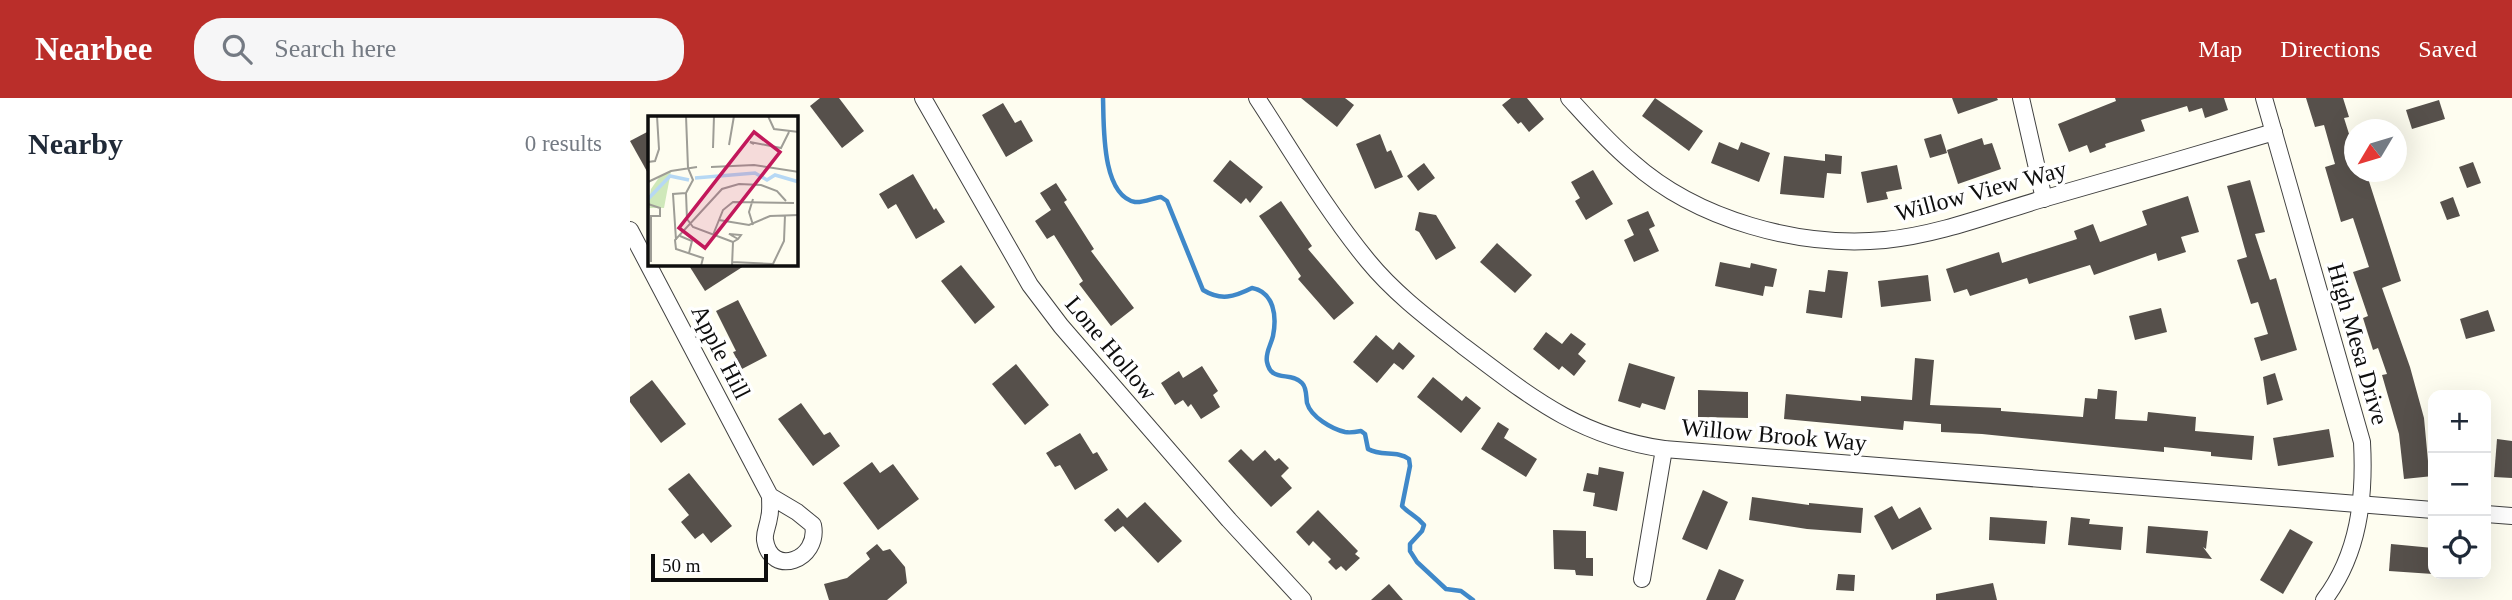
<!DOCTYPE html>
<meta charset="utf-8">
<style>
body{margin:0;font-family:"Times New Roman",serif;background:#f6f6f7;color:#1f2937}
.controls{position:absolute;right:21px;bottom:21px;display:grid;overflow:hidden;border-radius:14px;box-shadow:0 7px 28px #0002}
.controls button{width:63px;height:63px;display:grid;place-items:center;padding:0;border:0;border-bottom:2px solid #e0e1e3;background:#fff;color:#1f2937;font:35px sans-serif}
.compass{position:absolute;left:1714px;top:21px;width:63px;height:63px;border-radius:50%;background:#fff;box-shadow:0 7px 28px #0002;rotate:232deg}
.scale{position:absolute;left:21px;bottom:18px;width:117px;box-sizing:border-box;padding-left:7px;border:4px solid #0e0e0e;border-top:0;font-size:19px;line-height:24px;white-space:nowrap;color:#0e0e0e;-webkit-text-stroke:5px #fff;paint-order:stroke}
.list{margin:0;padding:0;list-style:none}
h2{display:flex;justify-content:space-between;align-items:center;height:91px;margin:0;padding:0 28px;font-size:30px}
h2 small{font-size:23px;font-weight:400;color:#747a83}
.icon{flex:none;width:38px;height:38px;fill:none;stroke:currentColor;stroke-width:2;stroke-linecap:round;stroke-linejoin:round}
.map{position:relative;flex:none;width:1882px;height:502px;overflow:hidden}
header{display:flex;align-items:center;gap:42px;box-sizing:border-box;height:98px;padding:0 35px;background:#ba2e2a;color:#fff}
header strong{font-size:33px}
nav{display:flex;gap:38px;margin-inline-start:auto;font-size:24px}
.search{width:490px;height:63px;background:#f6f6f7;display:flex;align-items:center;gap:18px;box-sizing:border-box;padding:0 24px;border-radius:28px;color:#747a83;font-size:26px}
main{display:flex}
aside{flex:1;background:#fff}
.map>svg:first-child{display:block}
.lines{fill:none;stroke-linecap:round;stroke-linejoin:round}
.stream{stroke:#3f88c9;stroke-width:4.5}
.building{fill:#56504b}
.street-casing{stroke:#414141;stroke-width:18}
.street{stroke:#fff;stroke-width:16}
.labels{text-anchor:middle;stroke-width:7;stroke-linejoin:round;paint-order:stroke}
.street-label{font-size:24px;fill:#0e0e0e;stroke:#fff}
.inset-river{fill:none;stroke:#b6d8f4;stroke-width:3.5}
.inset-road{fill:none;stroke:#9e9d96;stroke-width:2}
.view{fill:#c2185b;fill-opacity:0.15;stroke:#c2185b;stroke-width:3.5}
.inset-edge{fill:none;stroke:#0e0e0e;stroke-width:3.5}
</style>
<header>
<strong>Nearbee</strong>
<div class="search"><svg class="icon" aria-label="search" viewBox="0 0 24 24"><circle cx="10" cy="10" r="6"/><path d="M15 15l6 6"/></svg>Search here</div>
<nav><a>Map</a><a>Directions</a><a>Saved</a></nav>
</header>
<main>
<aside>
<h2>Nearby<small>0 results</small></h2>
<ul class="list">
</ul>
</aside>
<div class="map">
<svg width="1882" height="502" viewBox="0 0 1882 502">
<rect width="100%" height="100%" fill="#fefdf0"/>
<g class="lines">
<path class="stream" d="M473,0C474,26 471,97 505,104C513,105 523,100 531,99L537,103L573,192C591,203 604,199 622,190C644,194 647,218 643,238C641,247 635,255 637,264C641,285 661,273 672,285C677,290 676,299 677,305C681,319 702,331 715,334C720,335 726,334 731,333L735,336L738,351C751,359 767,352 779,361L780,368L772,408C779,416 786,417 794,427L792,433L780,446V453L787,464L816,491L831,493L843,502"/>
</g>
<g class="building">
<polygon points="190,0 209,0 234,33 212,50 180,8"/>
<polygon points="671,0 715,0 724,7 707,29"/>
<polygon points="881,0 897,0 914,21 899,34 891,24 888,26 872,7"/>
<polygon points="1025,0 1073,33 1059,53 1012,18"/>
<polygon points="1322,0 1367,0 1368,2 1328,16"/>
<polygon points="1485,0 1594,0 1598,12 1575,20 1572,10 1559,14 1557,8 1511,22 1515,33 1475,46 1476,49 1460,55 1457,47 1439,54 1428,26 1486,3"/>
<polygon points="1676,0 1713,0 1719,19 1714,20 1725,55 1725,74 1736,74 1771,183 1752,190 1780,269 1794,320 1798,363 1803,363 1803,378 1774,381 1769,336 1752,277 1757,276 1748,250 1743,252 1733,220 1738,218 1723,174 1739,169 1723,120 1711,124 1695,69 1705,66 1694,27 1685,29"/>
<polygon points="1809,2 1815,21 1782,31 1776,12"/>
<polygon points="373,5 385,25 391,22 403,43 376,59 352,17"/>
<polygon points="19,33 19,77 0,43"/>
<polygon points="750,36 757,54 761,52 773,79 745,91 726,46"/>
<polygon points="1311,36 1317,55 1300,60 1294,41"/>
<polygon points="1352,40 1354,47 1362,45 1371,71 1328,86 1317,52"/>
<polygon points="1089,44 1108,52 1111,44 1140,55 1129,84 1081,65"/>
<polygon points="1195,56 1212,58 1211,76 1197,75 1194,100 1150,96 1154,58 1195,63"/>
<polygon points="600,62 633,89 620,105 616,100 611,106 583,83"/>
<polygon points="1843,64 1851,85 1837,90 1829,69"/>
<polygon points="794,65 805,80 788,93 777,78"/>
<polygon points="1267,67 1272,91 1256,94 1258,101 1237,105 1231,74"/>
<polygon points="963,72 983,106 956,122 945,103 950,100 941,84"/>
<polygon points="283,76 304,112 306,110 315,124 286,141 266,106 258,111 249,96"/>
<polygon points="1620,82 1635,134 1625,136 1640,182 1646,180 1667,252 1631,263 1624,240 1638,236 1628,204 1621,206 1607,162 1617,159 1597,88"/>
<polygon points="426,85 437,102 434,104 464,151 461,153 504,210 481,228 449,186 453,183 424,137 417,141 405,123 421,112 410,95"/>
<polygon points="1558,98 1569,134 1551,139 1556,154 1528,163 1526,155 1464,177 1460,167 1399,186 1397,180 1340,198 1337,191 1324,195 1316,171 1369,154 1372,165 1447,141 1444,133 1463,126 1470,144 1517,127 1512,113"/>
<polygon points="1823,99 1830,118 1817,122 1810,104"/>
<polygon points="651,103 682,148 678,151 724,205 704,222 668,181 671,178 629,118"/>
<polygon points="1018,113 1025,128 1019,131 1029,153 1004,164 994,142 1004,137 997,122"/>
<polygon points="789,114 806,117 826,150 806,162 789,134 785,132"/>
<polygon points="867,145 902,177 885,195 850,164"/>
<polygon points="1090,164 1120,170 1121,165 1147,171 1143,189 1135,188 1133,198 1085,188"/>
<polygon points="58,166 117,166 75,193"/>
<polygon points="331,167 365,209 345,226 311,183"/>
<polygon points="1198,172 1218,174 1212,220 1176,215 1179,192 1195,194"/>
<polygon points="1298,177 1301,203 1251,209 1248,183"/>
<polygon points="108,202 137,258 112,271 103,254 106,253 86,213"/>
<polygon points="1531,210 1537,234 1505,242 1499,218"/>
<polygon points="1858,212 1865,233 1836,241 1830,221"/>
<polygon points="916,234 932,246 941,235 956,246 948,256 956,263 944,278 932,268 929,272 903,251"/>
<polygon points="746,237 763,252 769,244 785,258 773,272 764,265 747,285 723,264"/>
<polygon points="1285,260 1304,262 1300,307 1371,310 1371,313 1453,319 1455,300 1467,301 1468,291 1487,293 1485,321 1517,323 1518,314 1566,319 1565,333 1624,338 1622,362 1581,358 1581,354 1534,349 1534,354 1352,336 1311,334 1311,326 1274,323 1273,332 1154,321 1156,296 1231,303 1231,298 1282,302"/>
<polygon points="999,265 1045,279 1035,312 1012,305 1010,310 988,303"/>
<polygon points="386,266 419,307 395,327 362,286"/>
<polygon points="572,268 588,293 583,297 590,309 571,321 561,306 558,309 553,302 545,307 531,285 549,273 553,280"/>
<polygon points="1645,275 1653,302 1637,307 1633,279"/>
<polygon points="803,279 832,303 836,298 851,310 831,335 787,299"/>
<polygon points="22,282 56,326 31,345 0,304 0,299"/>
<polygon points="1068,292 1118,294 1118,320 1068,319"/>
<polygon points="171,305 194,337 200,334 210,348 183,368 148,321"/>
<polygon points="868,324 879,331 874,340 907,361 896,379 851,351"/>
<polygon points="1699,331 1704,359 1648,368 1643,340"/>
<polygon points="450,335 463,356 467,354 478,372 445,392 430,367 425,369 416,355"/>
<polygon points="1867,341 1882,343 1882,380 1864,379"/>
<polygon points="611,351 623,363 635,352 645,363 649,360 659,370 651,378 662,390 641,409 598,363"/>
<polygon points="242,364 250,375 263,366 289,401 248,432 213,385"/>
<polygon points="969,369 994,374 987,413 963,408 965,395 953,393 957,375 968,377"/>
<polygon points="59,375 102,428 81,445 73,435 65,441 51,424 59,417 38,391"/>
<polygon points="1073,392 1098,404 1077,452 1052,441"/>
<polygon points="1122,399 1179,407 1179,405 1233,410 1231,435 1177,431 1119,422"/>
<polygon points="515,404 552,443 528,465 493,428 485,434 474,422 488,410 497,420"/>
<polygon points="1262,408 1269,421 1290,409 1302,431 1262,452 1244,418"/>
<polygon points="688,412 728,453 725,456 730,460 716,473 711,468 706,472 698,464 701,461 683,443 679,448 666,434"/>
<polygon points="1360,419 1417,423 1415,446 1359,442"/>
<polygon points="1441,419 1460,421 1459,426 1493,429 1491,452 1438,447"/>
<polygon points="1518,428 1578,433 1576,451 1573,449 1582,461 1516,455"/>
<polygon points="1660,431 1683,444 1653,496 1630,482"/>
<polygon points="923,432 956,433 956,460 963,460 963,478 946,477 945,472 924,471"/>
<polygon points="247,446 253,453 260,451 275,469 277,485 257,502 199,502 194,486 217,480 240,461 236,455"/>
<polygon points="1761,446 1803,450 1803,476 1759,473"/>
<polygon points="1089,471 1114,482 1105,502 1076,502"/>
<polygon points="1208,476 1225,477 1224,493 1206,492"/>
<polygon points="1363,485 1367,502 1306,502 1306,496"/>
<polygon points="759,486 773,502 741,502"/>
</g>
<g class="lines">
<defs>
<g id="street">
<polyline points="293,0 400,187 431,228 599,422 673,502"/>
<path d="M627,0C663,55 696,112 738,163C765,196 800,222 833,248C901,299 947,338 1034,351L1803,412"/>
<path d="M939,0C959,22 979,45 1002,64C1067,122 1169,150 1255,142C1307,137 1359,117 1409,102C1487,80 1566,57 1644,34"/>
<polyline points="1391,0 1414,101"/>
<path d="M1634,0L1732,344C1735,400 1729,456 1694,502"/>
<path d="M0,132L140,398L167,414L183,427C190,462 141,480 135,442C134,435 138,428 139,420C141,413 140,405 140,398"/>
<polyline points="1856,416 1882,418"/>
<polyline points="1012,481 1034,351"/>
</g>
</defs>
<use href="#street" class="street-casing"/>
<use href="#street" class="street"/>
</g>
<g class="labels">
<g class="street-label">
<text transform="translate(1351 93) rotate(-15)" y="8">Willow View Way</text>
<text transform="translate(1728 246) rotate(74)" y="8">High Mesa Drive</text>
<text transform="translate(481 250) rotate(50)" y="8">Lone Hollow</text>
<text transform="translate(91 254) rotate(63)" y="8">Apple Hill</text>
<text transform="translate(1144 337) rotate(5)" y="8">Willow Brook Way</text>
</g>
</g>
<g transform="translate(18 18)">
<rect width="150" height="150" fill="#fefdf0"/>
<path d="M23,55L16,92H0L3,73L12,60Z" fill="#cfe8ba"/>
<path class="inset-river" d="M47,62L107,57L119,64L127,59L151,66M0,83L22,60L41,64"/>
<path class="inset-road" d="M38,0L40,52L45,64L38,77L39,103L45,111L85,126M120,0L126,13L151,16M106,28L102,26L133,32L141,16M81,29L86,0M65,32L66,0M0,46L7,45L11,33L9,0M68,51H63L106,49L151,56M0,66L23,55L49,51M105,83L101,96L105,109M0,88L12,92V100H3V146M71,104L101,109L122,100L151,99M65,119L75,94L85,86L146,87M32,120L44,125L41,137M28,124L25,78L38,77M85,126L90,123L93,119L81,118L90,123M84,146L125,148M53,150L55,142L28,133L27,124L74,73L91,68L113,69L129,75L138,85M84,150L85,126M124,150L136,125L137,99"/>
<path class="view" d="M106,16L132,36L57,132L31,112Z"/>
<rect width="150" height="150" class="inset-edge"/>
</g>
</svg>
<div class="controls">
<button>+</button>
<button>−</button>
<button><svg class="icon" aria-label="locate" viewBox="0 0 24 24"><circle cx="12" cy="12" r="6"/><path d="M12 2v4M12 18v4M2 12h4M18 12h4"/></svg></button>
</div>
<svg class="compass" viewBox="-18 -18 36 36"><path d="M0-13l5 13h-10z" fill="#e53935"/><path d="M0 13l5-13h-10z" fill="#747a83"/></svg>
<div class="scale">50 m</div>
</div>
</main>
